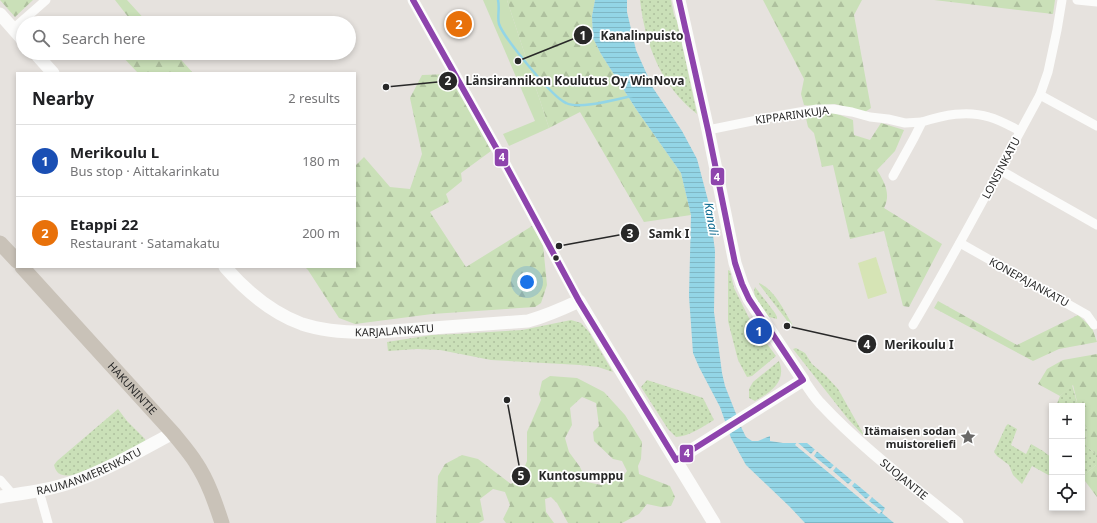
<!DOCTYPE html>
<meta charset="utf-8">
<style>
body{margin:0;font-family:"Noto Sans",sans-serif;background:#f2f2f2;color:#202124}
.controls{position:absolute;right:12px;bottom:12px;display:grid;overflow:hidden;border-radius:0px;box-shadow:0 2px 6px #0003}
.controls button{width:36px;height:36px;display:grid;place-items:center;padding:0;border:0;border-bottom:1px solid #e0e0e0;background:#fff;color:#202124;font:20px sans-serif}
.you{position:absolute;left:527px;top:282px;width:14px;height:14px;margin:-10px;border:3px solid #fff;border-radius:50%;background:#1a73e8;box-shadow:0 0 0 6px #1a73e833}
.badge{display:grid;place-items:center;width:26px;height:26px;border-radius:50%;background:#d93025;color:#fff;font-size:13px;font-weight:700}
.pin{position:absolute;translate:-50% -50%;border:2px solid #fff;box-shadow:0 1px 4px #0006}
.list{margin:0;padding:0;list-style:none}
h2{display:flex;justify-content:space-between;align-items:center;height:52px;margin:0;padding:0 16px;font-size:17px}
h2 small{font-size:13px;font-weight:400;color:#757577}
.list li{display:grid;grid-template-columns:26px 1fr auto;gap:12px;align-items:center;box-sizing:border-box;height:72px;padding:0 16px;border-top:1px solid #e0e0e0}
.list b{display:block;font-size:15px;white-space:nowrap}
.list p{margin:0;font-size:13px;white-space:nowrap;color:#757577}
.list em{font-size:13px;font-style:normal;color:#757577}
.icon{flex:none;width:22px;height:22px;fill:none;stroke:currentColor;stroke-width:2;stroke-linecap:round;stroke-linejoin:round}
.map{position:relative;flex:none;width:1097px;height:523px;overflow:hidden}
.search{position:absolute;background:#fff;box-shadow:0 2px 6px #0003;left:16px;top:16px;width:340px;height:44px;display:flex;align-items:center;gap:10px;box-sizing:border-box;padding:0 14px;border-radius:22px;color:#757577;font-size:15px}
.panel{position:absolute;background:#fff;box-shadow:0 2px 6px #0003;left:16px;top:72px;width:340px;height:196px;border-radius:0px}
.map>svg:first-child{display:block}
.grass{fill:url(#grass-dots)}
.forest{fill:url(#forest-firs);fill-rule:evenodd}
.park{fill:#cae0b8}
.pitch{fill:#d6e4b5}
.water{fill:url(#water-rules)}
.pier{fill:#e6e2de}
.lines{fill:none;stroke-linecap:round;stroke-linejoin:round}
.stream{stroke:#93d5e6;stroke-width:2.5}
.minor{stroke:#fbfbfa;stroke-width:9}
.tertiary{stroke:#fbfbfa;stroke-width:11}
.secondary{stroke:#fbfbfa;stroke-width:13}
.trunk{stroke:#c9c2b8;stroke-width:15}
.bus-1-casing{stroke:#fff;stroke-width:9}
.bus-1{stroke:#8e44ad;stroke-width:6}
.bus-dot{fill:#282828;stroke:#fff;stroke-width:1.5}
.labels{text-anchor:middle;stroke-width:3.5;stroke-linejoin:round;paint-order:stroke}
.street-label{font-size:11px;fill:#282828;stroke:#fff}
.poi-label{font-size:11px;font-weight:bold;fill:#282828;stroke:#fff;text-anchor:end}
.water-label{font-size:12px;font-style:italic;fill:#126d92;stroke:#fff}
.leader{fill:none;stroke:#282828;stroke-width:1.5}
.callout-dot{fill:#282828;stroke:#fff;stroke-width:1.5}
.mark-label{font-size:12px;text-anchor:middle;font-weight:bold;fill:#fff}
.callout-label{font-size:12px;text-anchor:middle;font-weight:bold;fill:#282828;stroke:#fff;stroke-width:3.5;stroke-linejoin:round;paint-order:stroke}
.line-badge{stroke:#fff;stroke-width:1.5}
.badge-label{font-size:11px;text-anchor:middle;font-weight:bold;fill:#fff}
</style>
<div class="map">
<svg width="1097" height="523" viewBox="0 0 1097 523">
<defs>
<pattern id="grass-dots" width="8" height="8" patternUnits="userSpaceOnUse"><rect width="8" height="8" fill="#cae0b8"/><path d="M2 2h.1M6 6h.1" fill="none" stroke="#aec09e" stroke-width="1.8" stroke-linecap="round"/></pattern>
<pattern id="forest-firs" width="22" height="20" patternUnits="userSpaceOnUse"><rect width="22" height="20" fill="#cae0b8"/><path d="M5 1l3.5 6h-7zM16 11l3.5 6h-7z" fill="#aec09e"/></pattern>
<pattern id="water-rules" width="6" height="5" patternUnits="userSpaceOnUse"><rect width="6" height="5" fill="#93d5e6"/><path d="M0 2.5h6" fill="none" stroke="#7fb7c5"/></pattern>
</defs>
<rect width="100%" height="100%" fill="#e6e2de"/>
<g class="grass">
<path d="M640,0H671L674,15L677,21L697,114C661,86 645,44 640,0Z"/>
<polygon points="728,270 730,271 734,288 751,322 776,356 752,376 747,377 738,360 728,321"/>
<path d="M759,283C774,289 784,310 792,324V327L759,284Z"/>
<path d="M755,287L775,313L777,317V319L769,317C763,309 751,298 755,287Z"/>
<polygon points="571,320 581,323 589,332 613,372 598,367 580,365 491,360 440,350 417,349 388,351 387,342 432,335 457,334 522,330"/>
<polygon points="796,348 805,353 812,364 826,376 838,389 864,435 863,435 848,419 793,349"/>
<path d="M779,361C787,381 771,392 755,401L749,398V389L753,382Z"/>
<path d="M647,380L703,398L714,420C702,427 690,436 676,437L668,429L641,387Z"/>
<polygon points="1072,385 1078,406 1056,406 1060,396"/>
<path d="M118,409L127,421L145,439L146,443L76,475C65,476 57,477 54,465L57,461Z"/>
<polygon points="1082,418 1087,429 1086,446 1096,454 1096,465 1082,477"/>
<polygon points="1008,424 1017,429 1011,445 1026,454 1031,444 1043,451 1052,458 1052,477 1032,466 1022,484 1013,475 1009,465 997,456 994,452 1006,426"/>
</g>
<g class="forest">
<polygon points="0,0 33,0 15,17"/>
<polygon points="115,0 127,0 148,23 124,23 129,18"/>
<polygon points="507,0 595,0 592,16 593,38 601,54 636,109 681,173 691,215 644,222 580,112 549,128"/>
<polygon points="763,0 862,0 854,15 871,108 865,112 835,104 812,106 804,105 801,94 804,79"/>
<polygon points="934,0 1055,0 1053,14"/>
<polygon points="119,53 175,53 193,73 138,73"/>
<polygon points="450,74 491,151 461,173 462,181 446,194 449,202 430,212 466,267 532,226 543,245 547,285 541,303 535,307 432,314 355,324 339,318 308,270 305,267 355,267 355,166 364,157 390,187 410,189 422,154 410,98 422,75"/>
<path d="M832,112L853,120L854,135L870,140L881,123L904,130L895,151L877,170C885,183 891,194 884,208L942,244L909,307L903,306L884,231L850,239L833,165L822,167L814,133L808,127L805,114Z"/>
<polygon points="938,301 1017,345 1078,315 1092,328 1097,342 1059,349 1033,361 934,308"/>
<polygon points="1097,354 1097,497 1082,477 1096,465 1096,454 1086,446 1087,429 1082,418 1082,406 1078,406 1073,385 1060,396 1038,384 1047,369 1063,360"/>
<path d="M550,376L577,378L604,392L625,415L642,442L641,459L638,466L639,474L670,486L675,497L671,506L661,507L647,504L639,514L622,523H568L557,503L551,497L545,499L546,512L554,523H506L503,519L510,505L505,492L493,489L480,499L484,520L479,523H436L438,476L445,464L462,455L478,459L511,484L521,476L527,461V432L541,400L539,394L542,381ZM582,397L596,403L599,426L593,432L594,441L613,459L622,461L627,471L621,479L601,485L587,482L580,467L569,452L565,438L572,425L570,408Z"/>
</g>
<polygon class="park" points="483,0 507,0 549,128 509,146 503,134 535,121"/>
<polygon class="pitch" points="876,257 887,293 868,299 858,263"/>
<polygon class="water" points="595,0 627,0 627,12 636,50 653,88 682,131 697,159 709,204 715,251 714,312 722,373 725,386 742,429 746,437 752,441 758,441 770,436 770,441 783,443 807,443 885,508 882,513 894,523 805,523 790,507 746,465 731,438 720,407 699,367 693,353 689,296 691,215 681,173 636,109 601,54 593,38 592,16"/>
<polygon class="pier" points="797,442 811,454 816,448 818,450 814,456 830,469 835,464 837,466 833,471 848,484 853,479 856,481 852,486 866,499 871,494 873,496 869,501 882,511 879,514 795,445"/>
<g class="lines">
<path class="stream" d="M498,0C500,8 497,17 499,24C504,38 552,97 566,103C579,110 617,99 632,96"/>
<g class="minor">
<polyline points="1077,0 1097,2"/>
<polyline points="13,29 46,0"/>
<polyline points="1040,95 1097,126"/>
<polyline points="708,130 782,115 817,109 833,109 852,112 870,117 888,119 905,123 922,122"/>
<polyline points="1000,170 1097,225"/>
<path d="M893,176L914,138L922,122C944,115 967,110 989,117C1000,120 1010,126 1020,131"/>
<polyline points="960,243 1087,315 1094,325"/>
<path d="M913,325C958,249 998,172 1040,95L1048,72L1057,30L1062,0"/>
<polyline points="0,480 13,495"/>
<polyline points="39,491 48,523"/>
</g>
<g class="tertiary">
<polyline points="413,0 503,160 579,301"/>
<path id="s1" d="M803,380C809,388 814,397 821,404C862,448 912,485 958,523"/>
</g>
<g class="secondary">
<polyline points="0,14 23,40"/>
<polyline points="35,53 53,73"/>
<path id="s2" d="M225,267C246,291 272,313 302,324C326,332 353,333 379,332L528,321C546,316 562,309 579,301C623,375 669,449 714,523"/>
<polyline points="676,460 803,380 749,299 742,284 735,263 708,130 679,0"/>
<path id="s3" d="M0,497C25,493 51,490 75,481C109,469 141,450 173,433"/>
</g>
<g class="trunk">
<polyline points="0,243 17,261"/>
<path id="s4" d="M22,267L173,433C181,443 190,453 196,463C208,481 215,502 222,523"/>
</g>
<defs>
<polyline id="bus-1" points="413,0 503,160 579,301 676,460 803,380 749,299 742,284 735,263 708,130 679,0"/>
</defs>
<use href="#bus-1" class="bus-1-casing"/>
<use href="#bus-1" class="bus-1"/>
</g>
<defs>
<symbol id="sight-bare" viewBox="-9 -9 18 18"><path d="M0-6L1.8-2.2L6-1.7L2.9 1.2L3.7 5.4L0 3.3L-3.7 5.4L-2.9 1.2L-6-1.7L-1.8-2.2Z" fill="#6a6968" stroke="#fff" stroke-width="2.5" paint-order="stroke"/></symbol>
</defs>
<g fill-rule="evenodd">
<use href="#sight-bare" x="957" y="426" width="22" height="22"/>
</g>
<circle class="bus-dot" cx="556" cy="258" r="3.5"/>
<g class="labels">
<g class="street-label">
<text transform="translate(792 115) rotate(-8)" y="4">KIPPARINKUJA</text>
<text transform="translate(1001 168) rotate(-62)" y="4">LONSINKATU</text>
<text transform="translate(1029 282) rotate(29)" y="4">KONEPAJANKATU</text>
<text dy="4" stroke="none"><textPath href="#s2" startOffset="190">KARJALANKATU</textPath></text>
<text dy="4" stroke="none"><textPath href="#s4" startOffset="164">HAKUNINTIE</textPath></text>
<text dy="4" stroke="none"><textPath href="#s3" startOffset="93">RAUMANMERENKATU</textPath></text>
<text dy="4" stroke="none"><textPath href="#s1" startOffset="142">SUOJANTIE</textPath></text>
</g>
<g class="poi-label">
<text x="956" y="435">Itämaisen sodan<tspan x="956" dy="13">muistoreliefi</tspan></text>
</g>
<g class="water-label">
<text transform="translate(711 219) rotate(80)" y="4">Kanali</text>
</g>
</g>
<path class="leader" d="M518 61L583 35M386 87L448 81M559 246L630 233M787 326L867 344M507 400L521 476"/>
<g class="callout-dot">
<circle cx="518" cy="61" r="4"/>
<circle cx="386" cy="87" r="4"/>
<circle cx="559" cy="246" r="4"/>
<circle cx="787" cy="326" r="4"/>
<circle cx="507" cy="400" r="4"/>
<circle cx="583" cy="35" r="10"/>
<circle cx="448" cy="81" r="10"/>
<circle cx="630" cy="233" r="10"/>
<circle cx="867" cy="344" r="10"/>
<circle cx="521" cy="476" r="10"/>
</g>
<g class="mark-label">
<text x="583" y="40">1</text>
<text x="448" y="85">2</text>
<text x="630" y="238">3</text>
<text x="867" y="349">4</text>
<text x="521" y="480">5</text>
</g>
<g class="callout-label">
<text x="642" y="40">Kanalinpuisto</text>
<text x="575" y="85">Länsirannikon Koulutus Oy WinNova</text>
<text x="669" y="238">Samk I</text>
<text x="919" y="349">Merikoulu I</text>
<text x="581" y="480">Kuntosumppu</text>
</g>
<g class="line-badge">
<rect x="494" y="148" width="15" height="19" rx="4" fill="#8e44ad"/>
<rect x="710" y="167" width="15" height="19" rx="4" fill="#8e44ad"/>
<rect x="679" y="444" width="15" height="19" rx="4" fill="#8e44ad"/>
</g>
<g class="badge-label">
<text x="502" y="161">4</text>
<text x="717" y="181">4</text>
<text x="687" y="457">4</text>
</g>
</svg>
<div class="controls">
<button>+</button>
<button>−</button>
<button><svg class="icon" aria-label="locate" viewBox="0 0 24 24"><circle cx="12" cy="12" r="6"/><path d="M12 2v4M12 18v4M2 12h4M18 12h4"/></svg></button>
</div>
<div class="you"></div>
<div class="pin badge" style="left:759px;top:331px;background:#1a4fb4">1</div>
<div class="pin badge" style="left:459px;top:24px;background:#e8710a">2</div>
<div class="search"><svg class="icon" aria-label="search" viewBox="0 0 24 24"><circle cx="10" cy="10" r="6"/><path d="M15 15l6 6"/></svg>Search here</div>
<section class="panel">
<h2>Nearby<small>2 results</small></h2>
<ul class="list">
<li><span class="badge" style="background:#1a4fb4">1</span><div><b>Merikoulu L</b><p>Bus stop · Aittakarinkatu</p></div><em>180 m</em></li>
<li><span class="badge" style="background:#e8710a">2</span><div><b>Etappi 22</b><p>Restaurant · Satamakatu</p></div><em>200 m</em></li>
</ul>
</section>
</div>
